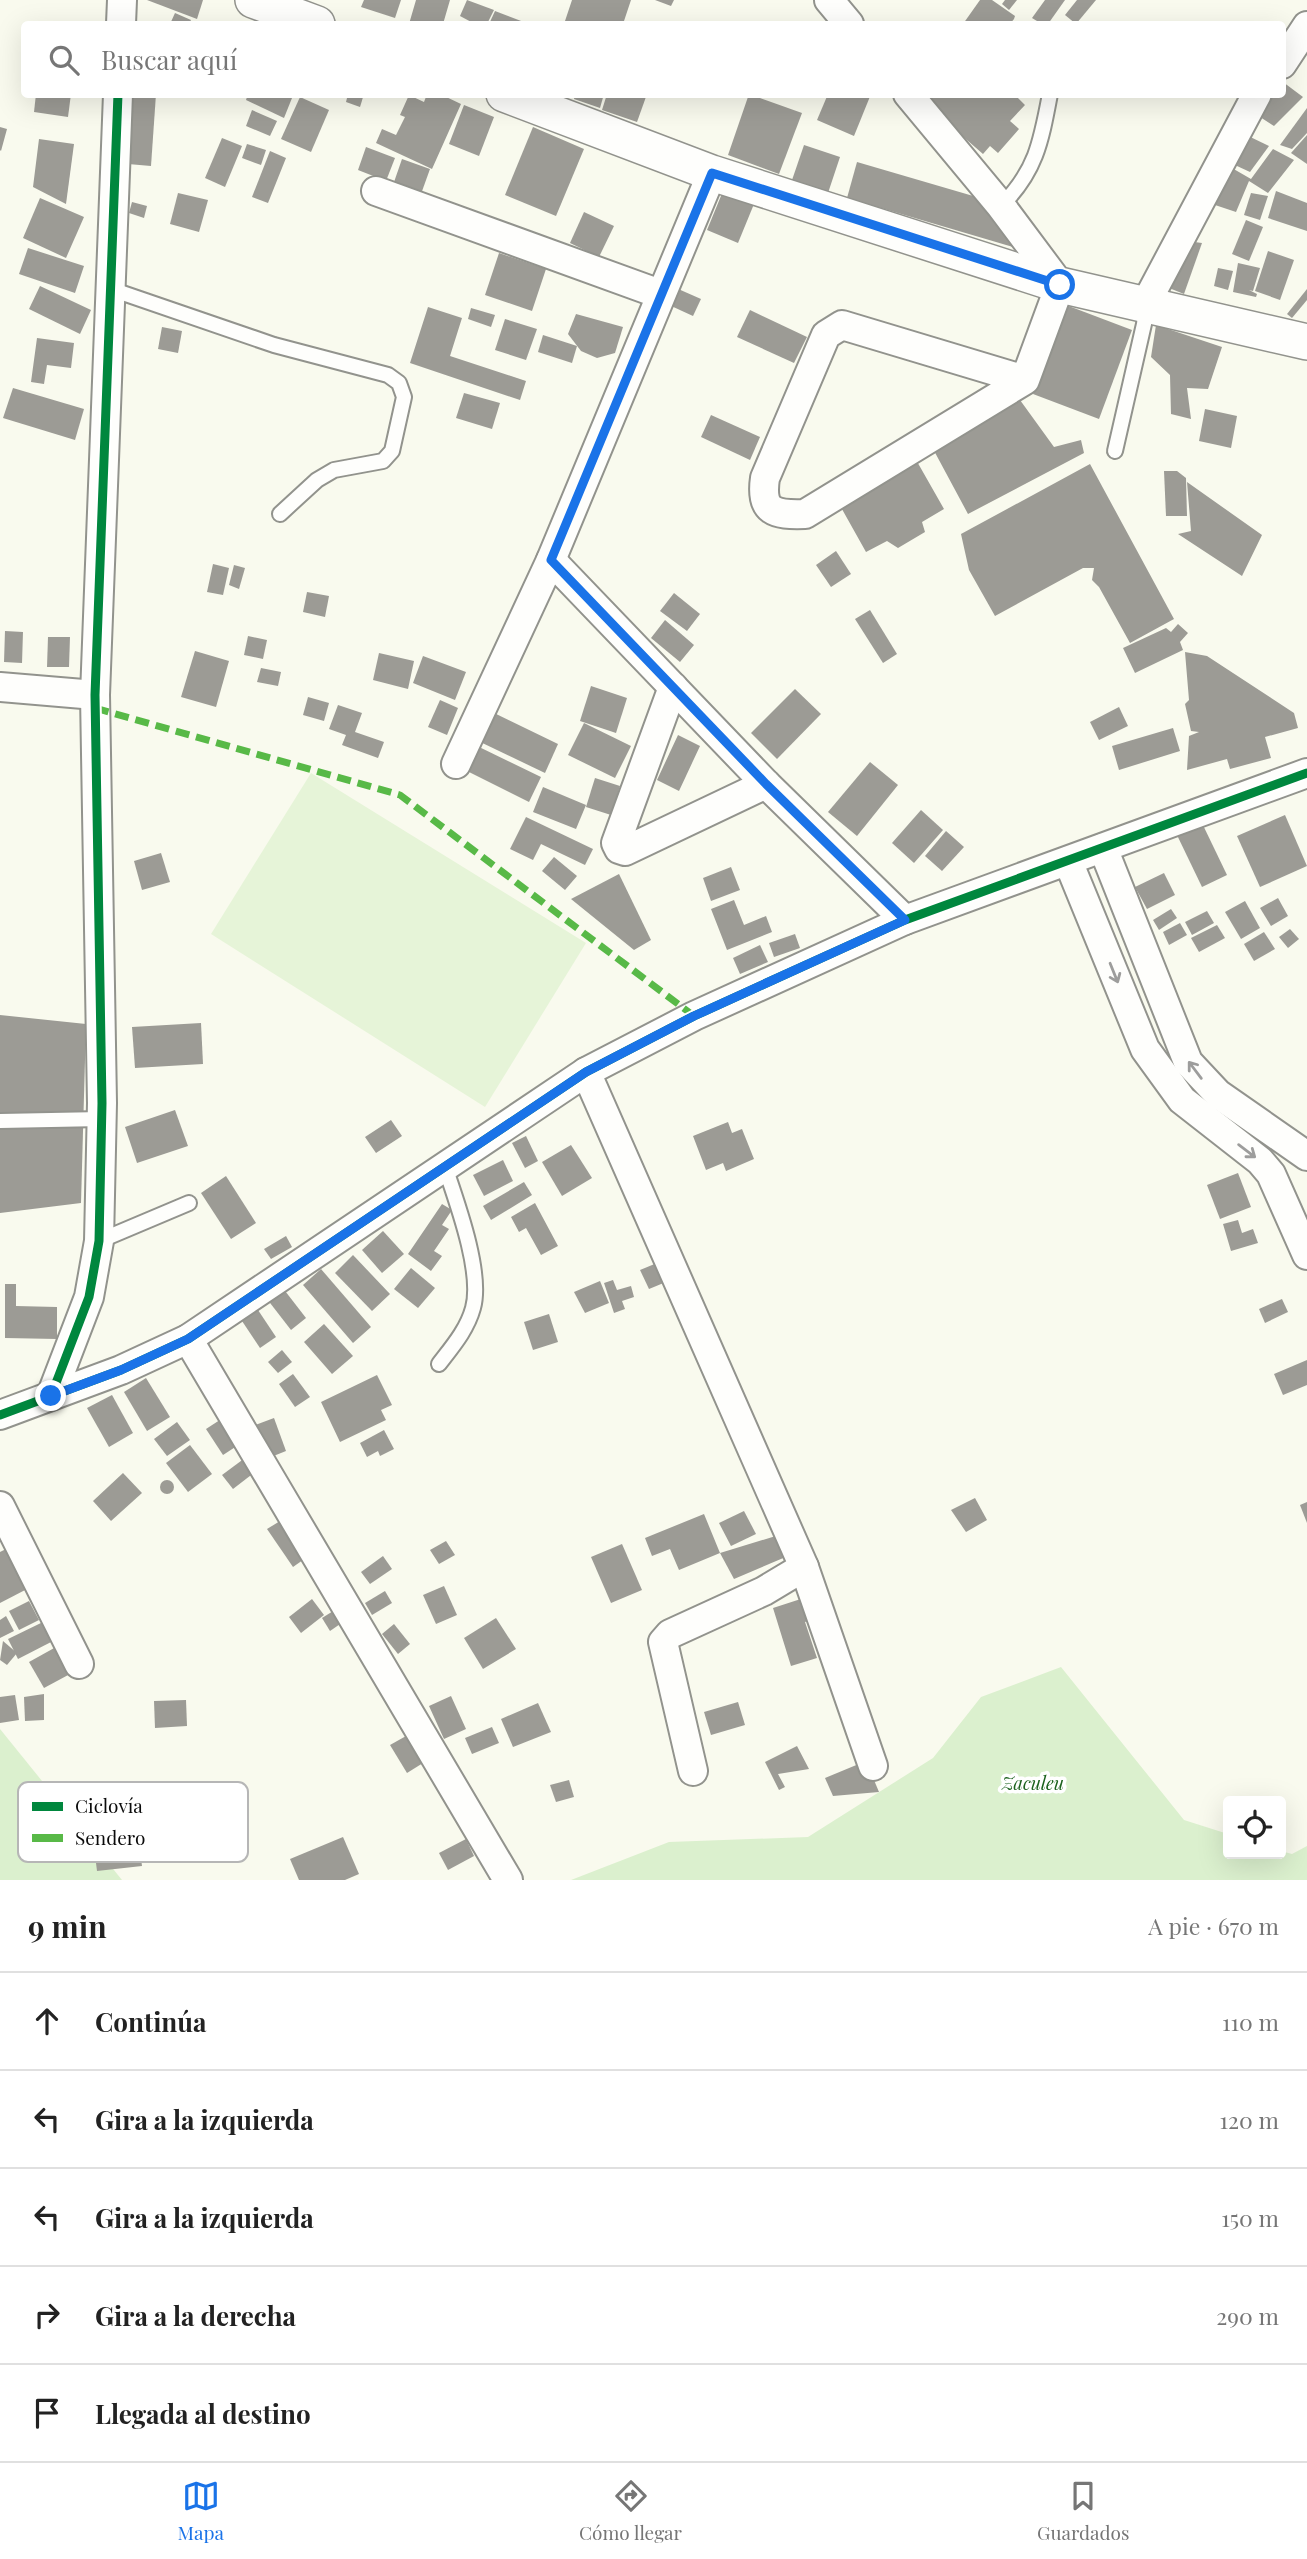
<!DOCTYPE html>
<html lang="es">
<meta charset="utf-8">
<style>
body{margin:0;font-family:"Playfair Display",serif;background:#f2f2f2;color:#222}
.controls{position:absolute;right:21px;bottom:21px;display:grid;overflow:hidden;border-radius:7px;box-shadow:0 7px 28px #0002}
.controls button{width:63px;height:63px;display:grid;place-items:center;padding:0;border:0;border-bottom:2px solid #e0e0e0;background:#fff;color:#222;font:35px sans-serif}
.stop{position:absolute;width:21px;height:21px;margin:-16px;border:5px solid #1a73e8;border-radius:50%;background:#fff}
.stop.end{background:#1a73e8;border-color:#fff;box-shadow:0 2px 7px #0008}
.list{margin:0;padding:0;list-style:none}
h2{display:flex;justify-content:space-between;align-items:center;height:91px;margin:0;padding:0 28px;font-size:30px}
h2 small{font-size:23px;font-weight:400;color:#767676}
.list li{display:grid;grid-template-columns:46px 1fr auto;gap:21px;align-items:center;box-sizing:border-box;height:98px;padding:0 28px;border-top:2px solid #e0e0e0}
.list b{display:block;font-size:26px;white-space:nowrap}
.list em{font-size:23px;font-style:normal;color:#767676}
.icon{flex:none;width:38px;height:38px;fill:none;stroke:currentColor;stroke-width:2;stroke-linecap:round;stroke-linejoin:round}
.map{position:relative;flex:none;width:1307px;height:1880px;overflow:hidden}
.search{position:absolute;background:#fff;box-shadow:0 7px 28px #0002;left:21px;right:21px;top:21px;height:77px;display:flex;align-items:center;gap:18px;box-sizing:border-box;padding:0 24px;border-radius:7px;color:#767676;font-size:26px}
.sheet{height:581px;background:#fff}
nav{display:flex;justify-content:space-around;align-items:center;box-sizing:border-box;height:98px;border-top:2px solid #e0e0e0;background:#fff;font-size:19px;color:#767676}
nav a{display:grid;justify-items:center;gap:4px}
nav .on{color:#1a73e8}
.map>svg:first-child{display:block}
.green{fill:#dbf0ce}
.pitch{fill:#e6f4d8}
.building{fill:#9c9b95}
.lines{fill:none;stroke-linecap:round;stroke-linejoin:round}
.service-casing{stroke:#92938d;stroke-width:18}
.minor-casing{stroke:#92938d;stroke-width:32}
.tertiary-casing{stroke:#92938d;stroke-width:38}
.service{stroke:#fefefc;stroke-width:14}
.minor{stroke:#fefefc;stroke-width:28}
.tertiary{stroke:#fefefc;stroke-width:35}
.quiet{stroke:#58b947;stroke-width:7;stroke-dasharray:14 7;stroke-linecap:butt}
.cycleway-casing{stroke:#fff;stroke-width:13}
.cycleway{stroke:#00873e;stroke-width:9}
.oneway{stroke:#9d9d9c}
.route{stroke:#1a73e8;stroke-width:9}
.labels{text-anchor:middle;stroke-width:7;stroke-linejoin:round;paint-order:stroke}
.park-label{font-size:18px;font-style:italic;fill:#1c621e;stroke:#fff}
.key{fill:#fff;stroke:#b6b6b6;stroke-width:2}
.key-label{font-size:19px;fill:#0b0b0b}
</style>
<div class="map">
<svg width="1307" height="1880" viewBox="0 0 1307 1880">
<rect width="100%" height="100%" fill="#f9faee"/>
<g class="green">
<polygon points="1061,1667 1184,1820 1228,1834 1228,1854 1281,1854 1281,1851 1292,1854 1307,1846 1307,1880 571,1880 669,1842 808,1837 933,1758 981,1697"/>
<polygon points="0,1729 122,1880 0,1880"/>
</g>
<polygon class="pitch" points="311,773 586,943 485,1107 211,934"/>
<g class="building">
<polygon points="147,0 203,0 197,19"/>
<polygon points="364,0 401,0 395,18 361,7"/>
<polygon points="416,0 450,0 443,24 425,22 425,24 409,24"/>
<polygon points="467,0 494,10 487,24 475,24 460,16"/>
<polygon points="572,0 631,0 623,24 564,24"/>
<polygon points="655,0 674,0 671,6"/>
<polygon points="980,0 992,0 1015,16 1014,19 1010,24 963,24"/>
<polygon points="1005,0 1017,0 1009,10 1002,4"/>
<polygon points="1045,0 1065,0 1048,24 1042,24 1032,18"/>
<polygon points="1077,0 1096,0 1076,24 1065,15"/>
<polygon points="495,11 529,24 489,24"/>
<polygon points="175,13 191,20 189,24 170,24"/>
<polygon points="1283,82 1303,97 1274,126 1257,115 1273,94 1283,94"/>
<polygon points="36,94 71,94 68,117 34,112"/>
<polygon points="132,94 156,94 151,166 128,164"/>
<polygon points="248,94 284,94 292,98 284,118 246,100"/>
<polygon points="348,94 364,94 360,107 346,102"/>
<polygon points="427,94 440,94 461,104 432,169 376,143 382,129 396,135 405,117 400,115 409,95 424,102"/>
<polygon points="575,94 604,94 600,108 574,99"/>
<polygon points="607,94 647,94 637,122 602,110"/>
<polygon points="749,94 802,113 779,174 728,155"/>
<polygon points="828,94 871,94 854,136 817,120"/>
<polygon points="914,94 1014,94 1025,105 1010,121 1019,129 998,153 990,146 983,154"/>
<polygon points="300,97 329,110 311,152 281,139"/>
<polygon points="464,105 494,117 479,156 449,144"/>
<polygon points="1307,108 1307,133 1292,149 1280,145"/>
<polygon points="252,110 277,121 270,136 246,126"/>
<polygon points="0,127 7,129 1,151 0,150"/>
<polygon points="533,127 584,149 556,216 505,195"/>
<polygon points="1240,132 1269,146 1250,172 1224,160"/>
<polygon points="1307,135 1307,164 1291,153"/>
<polygon points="222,138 242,146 225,187 205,178"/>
<polygon points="39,139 74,144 66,204 33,187"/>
<polygon points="247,144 266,150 261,165 242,158"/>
<polygon points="804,145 840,157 827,196 791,183"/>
<polygon points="366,147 395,158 386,181 358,170"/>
<polygon points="1273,149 1294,160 1268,193 1249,181 1236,212 1209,203 1225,164 1251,179"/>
<polygon points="270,151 286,158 268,203 252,197"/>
<polygon points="402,159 430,169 421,194 393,185"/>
<polygon points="857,162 980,198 1020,249 847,198"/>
<polygon points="723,191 754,204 738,243 707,230"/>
<polygon points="1276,191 1307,203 1307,231 1268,218"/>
<polygon points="178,193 208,200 199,232 170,224"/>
<polygon points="1251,193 1268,196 1260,220 1244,215"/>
<polygon points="40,198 84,217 66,258 23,238"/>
<polygon points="132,202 147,206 144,218 129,213"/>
<polygon points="584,212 614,226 599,257 570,243"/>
<polygon points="1246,220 1263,227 1249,261 1232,254"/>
<polygon points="1187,241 1202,243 1184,294 1169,288"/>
<polygon points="28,248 84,266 75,293 19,274"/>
<polygon points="1268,251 1294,260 1280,300 1255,291"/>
<polygon points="499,253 546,269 532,311 485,295"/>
<polygon points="1238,263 1260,268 1253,291 1249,290 1257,294 1256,297 1233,292"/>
<polygon points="1218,268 1233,271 1228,290 1214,286"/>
<polygon points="40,286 91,310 80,334 29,309"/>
<polygon points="676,288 701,299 693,316 669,305"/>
<polygon points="1307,289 1307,300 1292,318 1287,314"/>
<polygon points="1066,305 1132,330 1099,419 1033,394"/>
<polygon points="428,307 462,318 450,356 526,381 520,400 410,363"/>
<polygon points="471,308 495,315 491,327 468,319"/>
<polygon points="750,310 807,337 794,363 737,337"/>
<polygon points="576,314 623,327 615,353 597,358 581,351 568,334"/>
<polygon points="505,319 537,329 526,360 495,350"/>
<polygon points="1156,325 1222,347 1208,389 1187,388 1191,419 1171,414 1170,375 1151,357"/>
<polygon points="162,327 182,331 178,353 158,349"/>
<polygon points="543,335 577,346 572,363 538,352"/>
<polygon points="37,338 74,343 71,368 47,365 44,384 31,382"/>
<polygon points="13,388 84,409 75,440 3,418"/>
<polygon points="464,393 500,403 492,429 456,418"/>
<polygon points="1020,400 1054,447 1081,440 1084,453 968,514 932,447"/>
<polygon points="1205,409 1237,416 1231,448 1199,441"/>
<polygon points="711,415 760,437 750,460 701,437"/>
<polygon points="915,458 944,509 922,522 925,532 898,548 887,541 866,552 838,502"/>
<polygon points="1090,464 1174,619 1130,643 1099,587 1092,580 1094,568 1083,568 995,616 969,570 961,534"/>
<polygon points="1164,471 1177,471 1186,478 1187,516 1166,516"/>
<polygon points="1187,482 1262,535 1242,576 1178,534 1191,531"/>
<polygon points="836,551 851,574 831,587 816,565"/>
<polygon points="213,564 229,568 223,595 207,592"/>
<polygon points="234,565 245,568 239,589 229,585"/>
<polygon points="307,592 329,596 325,617 303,612"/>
<polygon points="674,593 700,614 687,631 660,611"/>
<polygon points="870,610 897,654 883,663 855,619"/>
<polygon points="665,620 694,645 680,662 651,638"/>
<polygon points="1178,624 1188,633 1180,642 1183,650 1135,673 1123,648 1166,628 1171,632"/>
<polygon points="5,631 23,632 22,663 4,662"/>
<polygon points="248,636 267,640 263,659 244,655"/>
<polygon points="48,637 70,637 69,667 47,667"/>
<polygon points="195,651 229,661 216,707 181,697"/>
<polygon points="1185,652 1207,656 1294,713 1298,728 1265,737 1271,758 1230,769 1227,759 1187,770 1189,736 1199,732 1191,731 1185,704 1189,700"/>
<polygon points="379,653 414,661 408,689 373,680"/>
<polygon points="423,656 466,672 455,700 413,683"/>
<polygon points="261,668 281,672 278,686 257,682"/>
<polygon points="591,686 627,698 616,733 580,721"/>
<polygon points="795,689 821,714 777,759 751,733"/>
<polygon points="308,697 329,703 324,721 303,715"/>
<polygon points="440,700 458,708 447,735 428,727"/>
<polygon points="338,705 362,713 355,732 384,742 378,758 342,745 346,735 329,729"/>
<polygon points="1119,707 1128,726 1099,740 1090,722"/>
<polygon points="488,710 558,744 545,773 474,739"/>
<polygon points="584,723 631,746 615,778 568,755"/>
<polygon points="1173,728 1180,751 1119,770 1112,746"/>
<polygon points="678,735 700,746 679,791 657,780"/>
<polygon points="475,745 541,777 529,802 463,769"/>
<polygon points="870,762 898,785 857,836 828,812"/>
<polygon points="595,778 620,786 611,815 586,807"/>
<polygon points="543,787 586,805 576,829 533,812"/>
<polygon points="921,810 943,830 914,863 892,843"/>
<polygon points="1285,815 1307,866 1260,887 1237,836"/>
<polygon points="526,817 593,849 585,865 541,844 533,860 510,849"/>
<polygon points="1201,821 1227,875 1202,887 1176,833"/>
<polygon points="946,831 964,847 942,871 925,856"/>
<polygon points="161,853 170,882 142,890 134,861"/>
<polygon points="554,857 577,876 565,890 542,871"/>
<polygon points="731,867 740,890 711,901 703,878"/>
<polygon points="1164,873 1175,895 1147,909 1135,887"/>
<polygon points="619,874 651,940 634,950 571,899"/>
<polygon points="1278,898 1288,916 1271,926 1260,908"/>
<polygon points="734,900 744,925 766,916 772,932 727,950 711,909"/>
<polygon points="1245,901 1260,928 1241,939 1225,912"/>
<polygon points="1171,909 1177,918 1159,930 1153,920"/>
<polygon points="1207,911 1214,923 1192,935 1185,922"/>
<polygon points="1180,923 1187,935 1169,945 1163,932"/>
<polygon points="1217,925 1225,938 1199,952 1191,938"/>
<polygon points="1290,929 1299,939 1288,948 1279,937"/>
<polygon points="1264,932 1275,949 1254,961 1244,944"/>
<polygon points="795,934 800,948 774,957 769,943"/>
<polygon points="760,945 768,962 740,974 733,958"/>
<polygon points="0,1015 86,1024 81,1203 0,1213"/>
<polygon points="201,1023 203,1064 135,1068 132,1027"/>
<polygon points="175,1110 188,1146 137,1163 125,1127"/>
<polygon points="391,1120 402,1136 376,1153 365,1137"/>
<polygon points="728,1122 732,1133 742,1129 754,1159 726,1171 723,1163 706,1170 693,1136"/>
<polygon points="526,1136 538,1161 525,1168 512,1143"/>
<polygon points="571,1145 592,1178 562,1196 542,1162"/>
<polygon points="503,1160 513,1181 484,1196 473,1175"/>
<polygon points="1238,1173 1251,1207 1220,1219 1207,1185"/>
<polygon points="226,1176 256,1223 231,1239 201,1193"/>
<polygon points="524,1182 532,1195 491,1220 483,1206"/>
<polygon points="535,1203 558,1246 541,1255 526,1228 519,1232 511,1217"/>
<polygon points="442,1204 452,1210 442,1225 449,1229 434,1251 442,1256 431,1271 408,1254"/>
<polygon points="1238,1220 1242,1233 1253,1229 1258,1243 1231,1251 1223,1224"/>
<polygon points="383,1231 404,1254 382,1273 362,1250"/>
<polygon points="286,1236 292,1247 271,1259 264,1249"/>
<polygon points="353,1255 390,1294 372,1311 335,1273"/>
<polygon points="657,1263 666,1282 649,1289 640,1270"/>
<polygon points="411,1268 435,1288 418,1308 394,1289"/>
<polygon points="321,1269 371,1327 353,1343 303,1285"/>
<polygon points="613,1280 617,1290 631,1286 634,1297 622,1301 625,1309 614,1313 604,1283"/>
<polygon points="600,1281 609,1303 585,1313 574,1292"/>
<polygon points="5,1284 16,1284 16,1306 57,1307 57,1339 5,1338"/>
<polygon points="282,1287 306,1318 291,1330 267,1299"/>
<polygon points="1282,1299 1288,1312 1265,1323 1259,1309"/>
<polygon points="254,1304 276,1337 260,1348 238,1315"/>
<polygon points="549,1314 558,1342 533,1350 524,1322"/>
<polygon points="324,1324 353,1356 332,1374 304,1342"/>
<polygon points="282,1350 292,1362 278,1373 268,1362"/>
<polygon points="1307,1360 1307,1385 1283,1395 1274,1374"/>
<polygon points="293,1374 310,1397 295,1407 279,1384"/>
<polygon points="377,1375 392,1405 381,1410 386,1420 340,1442 321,1402"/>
<polygon points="146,1378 170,1417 147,1431 124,1392"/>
<polygon points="112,1395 133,1433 109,1447 87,1408"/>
<polygon points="226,1416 243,1442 223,1455 206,1429"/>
<polygon points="274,1418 286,1451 266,1459 253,1426"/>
<polygon points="177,1422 190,1440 167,1456 154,1439"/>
<polygon points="384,1430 394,1449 380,1456 378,1451 367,1457 360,1443"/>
<polygon points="190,1445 212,1474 188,1492 166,1463"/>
<polygon points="249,1455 259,1469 233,1489 222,1475"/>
<polygon points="123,1473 142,1493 111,1521 93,1501"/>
<circle cx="167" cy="1487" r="7"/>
<polygon points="975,1498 987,1520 966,1532 951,1510"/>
<polygon points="1307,1502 1307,1523 1300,1505"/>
<polygon points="744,1511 756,1534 731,1546 719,1523"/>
<polygon points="704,1514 720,1553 679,1570 670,1549 652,1556 645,1538"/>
<polygon points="285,1518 310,1555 293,1567 267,1529"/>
<polygon points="779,1535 788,1556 734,1579 720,1553"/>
<polygon points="446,1541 455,1555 439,1564 430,1550"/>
<polygon points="622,1544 642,1590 611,1603 591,1557"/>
<polygon points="8,1548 29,1588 0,1603 0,1552"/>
<polygon points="383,1556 392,1569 370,1584 361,1572"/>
<polygon points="444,1586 457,1615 436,1624 423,1595"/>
<polygon points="385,1591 392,1603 372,1615 365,1603"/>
<polygon points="810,1596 818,1618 805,1622 817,1658 791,1666 773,1608"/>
<polygon points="312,1599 324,1615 301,1633 289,1617"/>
<polygon points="29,1601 39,1620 19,1630 9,1611"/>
<polygon points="338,1608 346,1620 330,1631 322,1618"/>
<polygon points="6,1616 14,1631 0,1638 0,1620"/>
<polygon points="496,1618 516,1649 483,1669 464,1638"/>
<polygon points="43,1622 53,1641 18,1659 8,1639"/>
<polygon points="394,1624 410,1644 398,1654 382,1634"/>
<polygon points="3,1641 17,1653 7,1665 0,1660"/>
<polygon points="56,1647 70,1674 44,1688 29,1662"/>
<polygon points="44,1694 44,1720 25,1721 24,1697"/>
<polygon points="15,1695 19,1720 0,1723 0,1697"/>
<polygon points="451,1696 466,1729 444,1739 429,1706"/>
<polygon points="186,1700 187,1726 155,1728 154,1701"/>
<polygon points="738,1702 745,1725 711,1735 704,1712"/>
<polygon points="538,1703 551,1732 513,1747 501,1719"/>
<polygon points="492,1727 499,1743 472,1754 465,1738"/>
<polygon points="415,1731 431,1758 407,1773 390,1745"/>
<polygon points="797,1746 809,1769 778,1774 785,1787 779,1790 765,1762"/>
<polygon points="866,1761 879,1792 833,1796 825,1778"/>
<polygon points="569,1780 574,1797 556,1802 550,1785"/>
<polygon points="136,1819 142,1866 97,1871 92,1831 99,1830 98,1823"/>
<polygon points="196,1824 199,1859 152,1863 149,1828"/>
<polygon points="343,1837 359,1874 345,1880 299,1880 290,1859"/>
<polygon points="466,1839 474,1856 448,1870 439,1853"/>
</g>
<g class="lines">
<defs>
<g id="service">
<path d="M1001,206C1036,171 1041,142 1050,94"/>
<polyline points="108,288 274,345 388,375 399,383 404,397 392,451 383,461 334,470 317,480 280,514"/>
<polyline points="1115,451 1144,324 1146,306"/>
<polyline points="0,1121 102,1119"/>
<polyline points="99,1241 189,1203"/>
<path d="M439,1364C452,1347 467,1330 473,1308C483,1272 456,1200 444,1164"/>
</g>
<g id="minor">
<polyline points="829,0 849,24"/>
<polyline points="121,24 122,0"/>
<polyline points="1282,64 1307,26"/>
<path d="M908,94L1001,206L1060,285L1025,380L805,514C774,515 760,512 765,478L826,335L842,325L1025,380"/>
<polyline points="376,191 660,294"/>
<polyline points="1146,303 1257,94"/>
<polyline points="551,560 766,784 905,920"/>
<polyline points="0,687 95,695"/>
<polyline points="673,687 616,843 619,849 625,851 766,784"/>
<polyline points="456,764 551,560 712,173"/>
<polyline points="1103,848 1188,1062 1218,1094 1307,1156"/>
<polyline points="1068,861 1145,1049 1182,1100 1260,1161 1271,1174 1307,1255"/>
<polyline points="586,1072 804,1567 873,1766"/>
<polyline points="188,1339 508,1880"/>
<polyline points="51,1396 89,1297 99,1241 102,1103 95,695 118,94"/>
<polyline points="0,1415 121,1370 188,1339 586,1072 694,1016 905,920 1307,773"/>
<polyline points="0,1506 79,1664"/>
<polyline points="693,1771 663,1642 670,1634 764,1591 804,1567"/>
</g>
<g id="tertiary">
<polyline points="253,0 317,24"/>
<polyline points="504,94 712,173 1060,285 1307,342"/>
</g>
</defs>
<use href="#service" class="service-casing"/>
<use href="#minor" class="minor-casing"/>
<use href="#tertiary" class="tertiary-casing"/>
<use href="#service" class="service"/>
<use href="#minor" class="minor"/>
<use href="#tertiary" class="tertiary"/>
<polyline class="quiet" points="95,708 400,795 694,1016"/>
<defs>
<g id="cycleway">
<polyline points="51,1396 89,1297 99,1241 102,1103 95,695 118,94"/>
<polyline points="0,1415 121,1370 188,1339 586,1072 694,1016 905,920 1307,773"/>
</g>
</defs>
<use href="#cycleway" class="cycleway-casing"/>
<use href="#cycleway" class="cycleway"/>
</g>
<defs><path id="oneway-shaft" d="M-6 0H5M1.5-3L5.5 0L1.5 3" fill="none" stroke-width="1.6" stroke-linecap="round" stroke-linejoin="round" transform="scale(1.75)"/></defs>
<g class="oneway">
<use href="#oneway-shaft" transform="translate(1114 973) rotate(68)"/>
<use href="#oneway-shaft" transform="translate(1195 1070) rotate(-127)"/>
<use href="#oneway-shaft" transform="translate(1247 1151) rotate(37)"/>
</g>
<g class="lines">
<polyline class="route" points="51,1396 121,1370 188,1339 586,1072 694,1016 905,920 766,784 551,560 712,173 1060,285"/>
</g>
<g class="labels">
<g class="park-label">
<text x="1033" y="1790">Zaculeu</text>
</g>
</g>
<rect x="18" y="1782" width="230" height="80" rx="10" class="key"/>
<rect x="32" y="1802" width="31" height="9" fill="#00873e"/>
<rect x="32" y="1834" width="31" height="8" fill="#58b947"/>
<g class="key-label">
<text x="75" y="1813">Ciclovía</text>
<text x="75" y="1845">Sendero</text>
</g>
</svg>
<div class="controls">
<button><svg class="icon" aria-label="locate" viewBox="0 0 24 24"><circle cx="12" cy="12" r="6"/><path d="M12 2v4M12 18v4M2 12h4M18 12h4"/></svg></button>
</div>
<div class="stop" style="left:1060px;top:285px"></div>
<div class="stop end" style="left:51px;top:1396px"></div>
<div class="search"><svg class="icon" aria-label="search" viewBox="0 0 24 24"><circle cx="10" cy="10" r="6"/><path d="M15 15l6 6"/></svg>Buscar aquí</div>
</div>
<section class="sheet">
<h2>9 min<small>A pie · 670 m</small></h2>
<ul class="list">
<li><svg class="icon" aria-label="ahead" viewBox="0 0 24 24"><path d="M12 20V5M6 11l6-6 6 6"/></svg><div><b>Continúa</b></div><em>110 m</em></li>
<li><svg class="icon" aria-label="left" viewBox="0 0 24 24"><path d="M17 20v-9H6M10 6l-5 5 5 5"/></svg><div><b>Gira a la izquierda</b></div><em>120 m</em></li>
<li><svg class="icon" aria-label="left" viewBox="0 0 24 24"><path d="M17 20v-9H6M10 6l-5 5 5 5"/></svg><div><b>Gira a la izquierda</b></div><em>150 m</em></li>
<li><svg class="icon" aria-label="right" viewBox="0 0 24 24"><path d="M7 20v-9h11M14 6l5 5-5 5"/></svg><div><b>Gira a la derecha</b></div><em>290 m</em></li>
<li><svg class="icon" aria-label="arrive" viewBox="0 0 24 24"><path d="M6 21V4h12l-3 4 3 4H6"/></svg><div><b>Llegada al destino</b></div></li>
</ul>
</section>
<nav>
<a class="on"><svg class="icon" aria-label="map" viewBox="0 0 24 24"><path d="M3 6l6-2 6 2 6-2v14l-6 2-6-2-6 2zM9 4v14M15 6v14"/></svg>Mapa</a>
<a><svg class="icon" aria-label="directions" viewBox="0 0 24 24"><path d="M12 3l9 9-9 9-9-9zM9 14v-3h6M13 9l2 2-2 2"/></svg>Cómo llegar</a>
<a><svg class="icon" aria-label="saved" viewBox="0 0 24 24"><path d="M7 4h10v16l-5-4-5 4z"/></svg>Guardados</a>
</nav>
